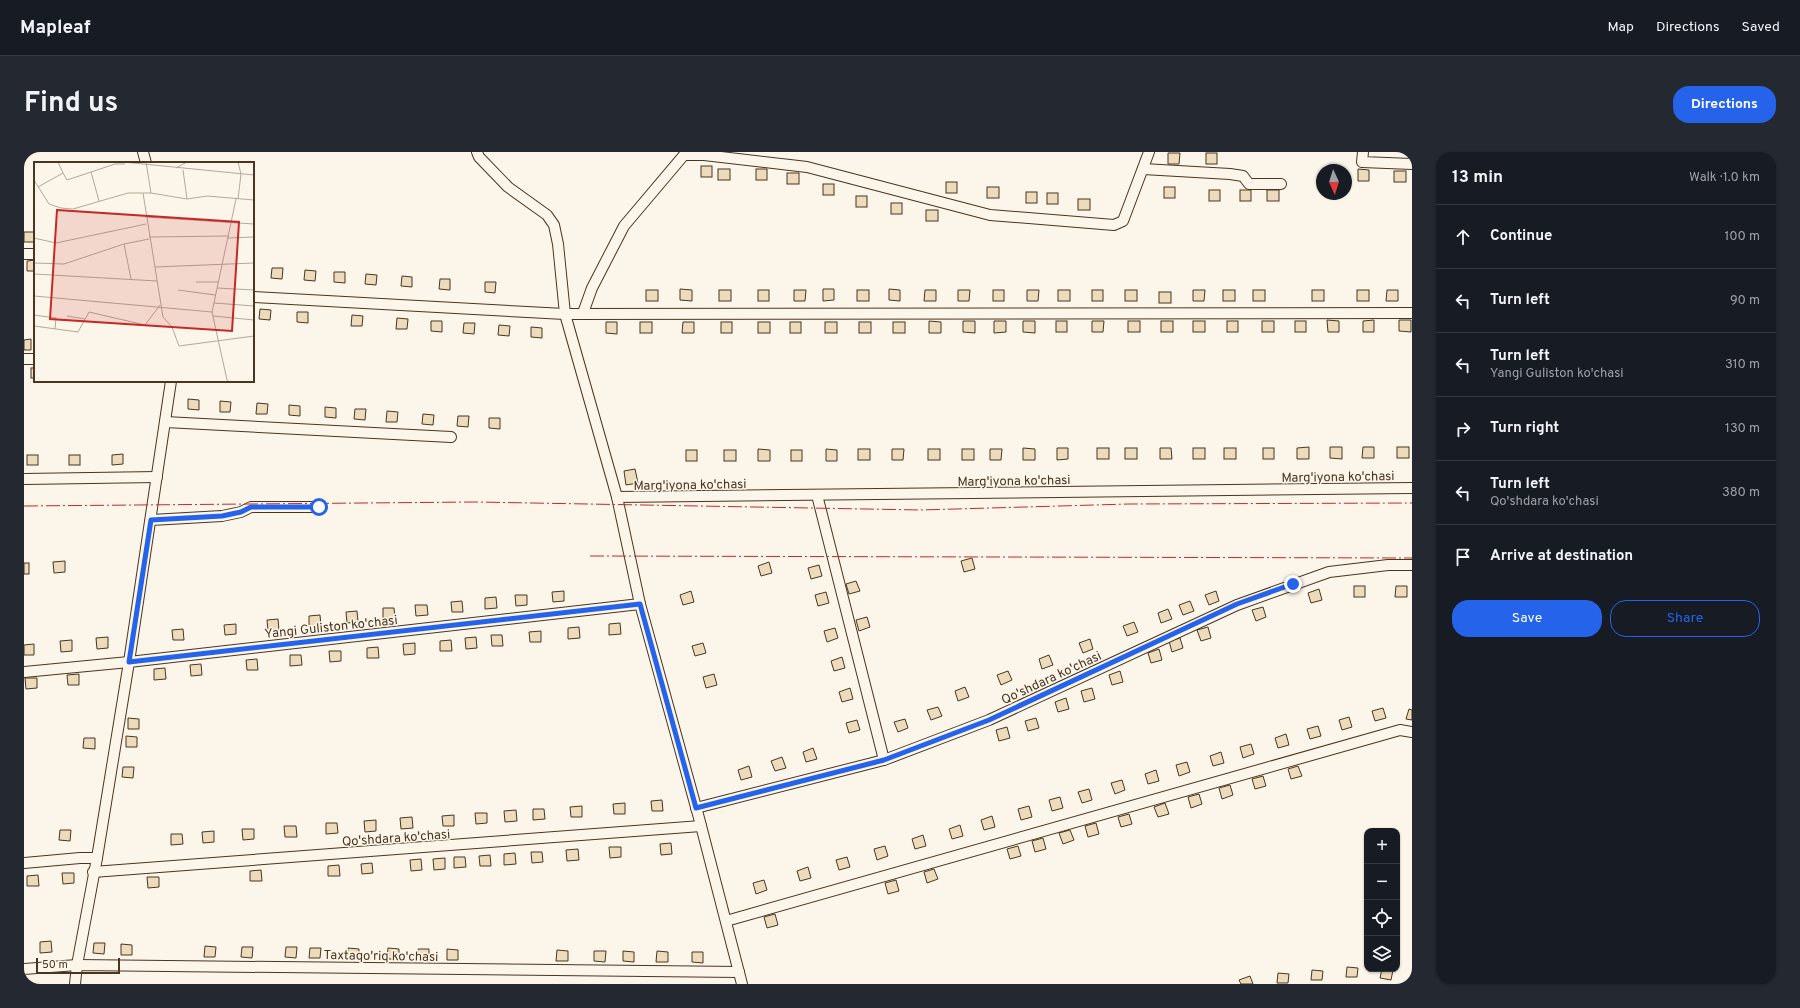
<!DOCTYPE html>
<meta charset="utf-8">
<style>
body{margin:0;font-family:Overpass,sans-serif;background:#242831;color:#f1f3f6}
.controls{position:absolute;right:12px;bottom:12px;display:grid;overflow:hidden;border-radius:8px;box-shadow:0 1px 3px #0004}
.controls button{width:36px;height:36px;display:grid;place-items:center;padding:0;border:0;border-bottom:1px solid #363941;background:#171b24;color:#f1f3f6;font:20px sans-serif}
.compass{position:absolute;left:1292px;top:12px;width:36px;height:36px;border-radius:50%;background:#171b24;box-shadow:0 1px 3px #0004;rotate:176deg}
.scale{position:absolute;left:12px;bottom:10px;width:84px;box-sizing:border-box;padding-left:4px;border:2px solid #4a3520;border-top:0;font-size:11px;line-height:14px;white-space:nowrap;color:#4a3520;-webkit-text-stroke:3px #fbf6e9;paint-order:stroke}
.stop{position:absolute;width:12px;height:12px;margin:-9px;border:3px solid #2563eb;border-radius:50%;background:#fff}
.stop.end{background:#2563eb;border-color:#fff;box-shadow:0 1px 4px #0008}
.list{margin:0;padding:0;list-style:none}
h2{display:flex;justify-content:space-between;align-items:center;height:52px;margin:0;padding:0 16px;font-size:17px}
h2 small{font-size:13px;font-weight:400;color:#9ea1a6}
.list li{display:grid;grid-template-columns:26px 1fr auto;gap:12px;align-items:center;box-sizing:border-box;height:64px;padding:0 16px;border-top:1px solid #363941}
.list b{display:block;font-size:15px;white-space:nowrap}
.list p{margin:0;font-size:13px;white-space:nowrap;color:#9ea1a6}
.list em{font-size:13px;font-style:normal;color:#9ea1a6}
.actions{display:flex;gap:8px;padding:12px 16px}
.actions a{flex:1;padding:9px 0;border:1px solid #2563eb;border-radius:16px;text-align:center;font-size:14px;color:#2563eb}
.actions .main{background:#2563eb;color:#fff}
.icon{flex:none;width:22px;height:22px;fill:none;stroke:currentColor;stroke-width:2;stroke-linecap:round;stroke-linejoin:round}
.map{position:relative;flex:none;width:1388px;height:832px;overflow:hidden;border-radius:16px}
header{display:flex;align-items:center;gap:24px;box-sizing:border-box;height:56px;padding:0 20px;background:#171b24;border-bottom:1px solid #363941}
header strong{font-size:19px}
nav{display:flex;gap:22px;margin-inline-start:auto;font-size:14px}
.intro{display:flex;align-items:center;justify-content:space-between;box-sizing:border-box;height:96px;padding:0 24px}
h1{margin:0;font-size:28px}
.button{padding:10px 18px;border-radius:16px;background:#2563eb;color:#fff;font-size:14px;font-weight:700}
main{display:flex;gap:24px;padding:0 24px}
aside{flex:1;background:#171b24;border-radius:16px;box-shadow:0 1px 3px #0004}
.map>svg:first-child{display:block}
.building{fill:#ecdcbc;stroke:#4a3520}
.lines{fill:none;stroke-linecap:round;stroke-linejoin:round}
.street-casing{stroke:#4a3520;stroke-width:12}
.street{stroke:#fbf6e9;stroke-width:10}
.power{stroke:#c62828;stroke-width:1;stroke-dasharray:14 3 2 3;stroke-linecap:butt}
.route{stroke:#2563eb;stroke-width:5}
.labels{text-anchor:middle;stroke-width:3;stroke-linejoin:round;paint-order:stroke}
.street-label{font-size:13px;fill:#4a3520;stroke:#fbf6e9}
.inset-road{fill:none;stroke:#b4a999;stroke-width:1}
.view{fill:#c62828;fill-opacity:0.15;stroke:#c62828;stroke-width:2}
.inset-edge{fill:none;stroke:#4a3520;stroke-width:2}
</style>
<header>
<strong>Mapleaf</strong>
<nav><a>Map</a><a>Directions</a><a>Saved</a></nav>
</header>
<div class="intro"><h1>Find us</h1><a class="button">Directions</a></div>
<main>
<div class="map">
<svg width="1388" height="832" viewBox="0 0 1388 832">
<rect width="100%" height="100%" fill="#fbf6e9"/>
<g class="building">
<polygon points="1144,1 1156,1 1155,12 1144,12"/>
<rect x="1182" y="1" width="11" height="11"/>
<rect x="677" y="14" width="11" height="11"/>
<rect x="694" y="17" width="12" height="11"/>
<rect x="732" y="17" width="11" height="11"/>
<polygon points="1334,17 1345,18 1345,29 1334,29"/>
<rect x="1370" y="19" width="12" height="11"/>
<rect x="763" y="21" width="12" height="11"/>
<rect x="922" y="30" width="11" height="11"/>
<rect x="799" y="32" width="11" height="11"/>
<rect x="963" y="35" width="12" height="11"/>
<rect x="1140" y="35" width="11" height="11"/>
<rect x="1185" y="38" width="11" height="11"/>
<rect x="1216" y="38" width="11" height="11"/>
<rect x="1243" y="38" width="12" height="11"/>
<rect x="1002" y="40" width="11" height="11"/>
<rect x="1023" y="41" width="11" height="11"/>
<rect x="832" y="44" width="11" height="11"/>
<rect x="1054" y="47" width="12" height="11"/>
<rect x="867" y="51" width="11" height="11"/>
<rect x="902" y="58" width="12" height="11"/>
<rect x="0" y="80" width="10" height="10"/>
<polygon points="11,108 11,119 3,119 3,109"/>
<polygon points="248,116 259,116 258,127 247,126"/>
<polygon points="281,118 292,119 291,129 280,128"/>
<polygon points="310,120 321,120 321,131 310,130"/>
<polygon points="342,122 353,123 352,133 341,132"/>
<polygon points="378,124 388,125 388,135 377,134"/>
<polygon points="416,127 426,127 426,138 415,137"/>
<polygon points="461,130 472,130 471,141 461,140"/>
<polygon points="656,137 668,138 668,149 656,148"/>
<polygon points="799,137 810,137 810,148 799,149"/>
<polygon points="865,137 876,138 876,149 865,148"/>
<rect x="622" y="138" width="12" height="11"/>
<rect x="695" y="138" width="12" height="11"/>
<rect x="734" y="138" width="11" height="11"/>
<polygon points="770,138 782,138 781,149 770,149"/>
<rect x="833" y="138" width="12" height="11"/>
<polygon points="901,138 912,138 912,149 900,149"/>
<polygon points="934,138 946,138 945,149 934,149"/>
<rect x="969" y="138" width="11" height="11"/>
<polygon points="1003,138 1015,138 1014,149 1003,149"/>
<rect x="1034" y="138" width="12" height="11"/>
<rect x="1068" y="138" width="11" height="11"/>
<rect x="1101" y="138" width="12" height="11"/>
<polygon points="1169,138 1181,138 1180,149 1169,149"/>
<rect x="1199" y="138" width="12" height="11"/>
<rect x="1229" y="138" width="12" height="11"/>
<rect x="1288" y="138" width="12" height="11"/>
<rect x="1333" y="138" width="12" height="11"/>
<polygon points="1363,138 1374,138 1374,149 1362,149"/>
<rect x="1135" y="140" width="12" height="11"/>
<polygon points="236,157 247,158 246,168 235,167"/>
<polygon points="273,160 284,160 284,171 273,170"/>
<polygon points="328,163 339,164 338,174 327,174"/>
<polygon points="373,166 384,167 383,177 372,177"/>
<polygon points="1303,168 1315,169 1315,180 1304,180"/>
<polygon points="1350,168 1350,180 1339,180 1339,169"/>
<polygon points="1375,168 1387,168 1387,180 1375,179"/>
<polygon points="407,169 418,169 418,180 407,179"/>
<polygon points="905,169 917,170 917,181 905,181"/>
<polygon points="939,169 951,169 951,181 939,180"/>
<polygon points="970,169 982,169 982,180 970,181"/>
<polygon points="999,169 1011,169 1011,181 999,180"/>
<rect x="1032" y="169" width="11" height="11"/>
<polygon points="1068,169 1080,169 1079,180 1068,180"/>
<rect x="1104" y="169" width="12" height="11"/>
<rect x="1137" y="169" width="12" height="11"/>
<rect x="1169" y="169" width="12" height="11"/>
<rect x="1203" y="169" width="11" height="11"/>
<rect x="1238" y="169" width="12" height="11"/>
<rect x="1271" y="169" width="11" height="11"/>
<polygon points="582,170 593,170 593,182 582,181"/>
<rect x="616" y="170" width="12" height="11"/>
<polygon points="659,170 670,170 670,181 658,181"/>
<rect x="697" y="170" width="11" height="11"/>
<rect x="734" y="170" width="12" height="11"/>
<rect x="766" y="170" width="11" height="11"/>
<rect x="801" y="170" width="12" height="11"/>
<rect x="835" y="170" width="12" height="11"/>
<rect x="869" y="170" width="12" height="11"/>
<polygon points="440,171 451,171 450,182 439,181"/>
<polygon points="475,173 486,174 485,184 474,183"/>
<polygon points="507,175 518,176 518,186 507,185"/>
<polygon points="7,187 7,198 0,198 0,188"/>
<rect x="7" y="216" width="4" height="10"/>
<polygon points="164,247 175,248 175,258 164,257"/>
<polygon points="196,249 207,250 206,260 196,260"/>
<polygon points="233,251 244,252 243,262 232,262"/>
<polygon points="265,253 276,254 276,264 265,263"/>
<polygon points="301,255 312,256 312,266 301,265"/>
<polygon points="331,257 342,257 341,268 330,267"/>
<polygon points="363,259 374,260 373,270 362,270"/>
<polygon points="399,262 410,263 409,273 398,272"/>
<polygon points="434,264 445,264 444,275 433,274"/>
<polygon points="465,266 476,266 476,277 465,276"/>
<polygon points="1285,295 1285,307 1273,307 1273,296"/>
<polygon points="1306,295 1318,295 1318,307 1306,306"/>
<polygon points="1339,295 1350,295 1350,306 1338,306"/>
<rect x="1373" y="295" width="12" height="11"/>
<polygon points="999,296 1011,297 1011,308 999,308"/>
<polygon points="1033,296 1044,296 1044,307 1033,308"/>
<rect x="1073" y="296" width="12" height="11"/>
<rect x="1101" y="296" width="12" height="11"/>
<polygon points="1136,296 1147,296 1148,307 1136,307"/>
<rect x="1169" y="296" width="12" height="11"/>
<rect x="1200" y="296" width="12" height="11"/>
<rect x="1239" y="296" width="11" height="11"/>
<polygon points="734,297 746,298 746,309 734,309"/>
<polygon points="802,297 813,298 813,309 802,309"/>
<rect x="834" y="297" width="12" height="11"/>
<polygon points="868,297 880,297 879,308 868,308"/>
<rect x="904" y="297" width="12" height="11"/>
<rect x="938" y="297" width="12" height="11"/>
<polygon points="966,297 978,297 977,308 966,308"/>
<rect x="662" y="298" width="11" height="11"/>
<rect x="700" y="298" width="12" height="11"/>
<rect x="767" y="298" width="11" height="11"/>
<polygon points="99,302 99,312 88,313 88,303"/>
<rect x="3" y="303" width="11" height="10"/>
<rect x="45" y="303" width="11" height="10"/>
<polygon points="611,317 614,331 602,333 600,319"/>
<polygon points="948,406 951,417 940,420 937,409"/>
<polygon points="41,409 41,420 30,421 29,410"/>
<polygon points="745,410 748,421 737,424 734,414"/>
<rect x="0" y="411" width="5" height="11"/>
<polygon points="795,413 798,424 787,427 784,416"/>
<polygon points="832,429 836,439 825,442 822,432"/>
<rect x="1330" y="434" width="11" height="11"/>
<polygon points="1372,434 1383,434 1383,445 1371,445"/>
<polygon points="1295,437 1298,448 1287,451 1284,441"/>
<polygon points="540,439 540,449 529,450 528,440"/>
<polygon points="667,439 670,450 659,453 656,443"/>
<polygon points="1192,439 1195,449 1185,453 1181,443"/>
<polygon points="802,440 805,451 794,454 791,443"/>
<polygon points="491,443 503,443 503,453 492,454"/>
<polygon points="472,445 473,456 461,457 461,446"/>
<polygon points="438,449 439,460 428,460 427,450"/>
<polygon points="1166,449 1170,459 1159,463 1155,453"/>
<polygon points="391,453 403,453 404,463 392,464"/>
<polygon points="1239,455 1242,465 1232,469 1228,458"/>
<polygon points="359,456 370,456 371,467 359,467"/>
<polygon points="1144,457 1148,467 1137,471 1134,461"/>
<polygon points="333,459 334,470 323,471 322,460"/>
<polygon points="296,463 297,474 285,475 285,464"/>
<polygon points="843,465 846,475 835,479 832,468"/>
<polygon points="254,467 255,478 244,479 243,468"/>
<polygon points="1110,470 1114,480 1103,484 1099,474"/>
<polygon points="596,471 597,482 585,483 585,472"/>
<polygon points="212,472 212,482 201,483 200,473"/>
<polygon points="555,475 556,486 544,487 544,476"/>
<polygon points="1184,475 1187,486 1177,489 1173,478"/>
<polygon points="811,476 814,486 803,490 800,479"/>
<polygon points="159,477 160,488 149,488 148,478"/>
<polygon points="517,479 517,490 506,490 505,480"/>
<polygon points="467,483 478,483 479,494 468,494"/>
<polygon points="84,485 84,496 73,497 72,486"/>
<polygon points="452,485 453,496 442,497 441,486"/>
<polygon points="1156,486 1159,496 1148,500 1145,489"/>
<polygon points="1066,487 1069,497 1059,501 1055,491"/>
<polygon points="48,488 48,499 37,500 36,489"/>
<polygon points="427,488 428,499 416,499 416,489"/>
<polygon points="391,491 391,502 380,503 379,492"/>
<polygon points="679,491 682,501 671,504 668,494"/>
<polygon points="10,492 10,503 0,503 0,493"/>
<polygon points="354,495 355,506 343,506 343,496"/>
<polygon points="1135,497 1138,508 1127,511 1124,501"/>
<polygon points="305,499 317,499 317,509 306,510"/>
<polygon points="266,503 277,503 278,513 266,514"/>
<polygon points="1025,503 1029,513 1018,517 1015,507"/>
<polygon points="818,505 821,516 810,519 807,509"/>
<polygon points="233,507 234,518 223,518 222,508"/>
<polygon points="177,512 178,523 167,524 166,513"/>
<polygon points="141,516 142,527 130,528 130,517"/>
<polygon points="984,519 988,528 977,533 973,523"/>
<polygon points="1096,519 1099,530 1088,533 1085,523"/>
<polygon points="55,522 55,533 44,533 43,523"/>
<polygon points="690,522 693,533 682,536 679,525"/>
<polygon points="1,526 13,526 13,536 2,537"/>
<polygon points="941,535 945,545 934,549 931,539"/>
<polygon points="826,536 829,547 818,550 815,540"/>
<polygon points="1068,536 1071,547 1060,550 1057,539"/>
<polygon points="1042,546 1045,557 1034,560 1031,550"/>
<polygon points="914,555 918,564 907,568 903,558"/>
<polygon points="1359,556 1362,566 1351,569 1348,559"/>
<polygon points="1385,557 1388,558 1388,568 1382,567"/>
<polygon points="1325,565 1328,575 1318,578 1315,568"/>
<polygon points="104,566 115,567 115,577 104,577"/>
<polygon points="1012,566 1015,576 1004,579 1001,569"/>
<polygon points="881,567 884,576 874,580 870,570"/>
<polygon points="833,568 836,578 825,581 822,571"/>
<polygon points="1294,574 1297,584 1286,587 1283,577"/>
<polygon points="983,575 986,586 975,589 972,578"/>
<polygon points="1262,582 1265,593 1254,596 1251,586"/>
<polygon points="102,584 113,585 113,595 102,595"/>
<polygon points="60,586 71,586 71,597 59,596"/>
<polygon points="1227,592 1230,602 1219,606 1216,595"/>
<polygon points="789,596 793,607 782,610 779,600"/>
<polygon points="1197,600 1200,611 1189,614 1186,604"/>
<polygon points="758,605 762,616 751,619 747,609"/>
<polygon points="1163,610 1166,620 1155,624 1152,613"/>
<polygon points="725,614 728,625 717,628 714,618"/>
<polygon points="1274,614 1278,624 1267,627 1264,617"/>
<polygon points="99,615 110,615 109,626 98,625"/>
<polygon points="1132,618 1135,629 1124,632 1121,622"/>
<polygon points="1239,624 1242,634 1231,637 1228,627"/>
<polygon points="1098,628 1101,638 1091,642 1087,631"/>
<polygon points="1206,633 1209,643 1198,647 1195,636"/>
<polygon points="1065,637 1068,648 1058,651 1054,640"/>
<polygon points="1175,642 1178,652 1167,656 1164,645"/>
<polygon points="1036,645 1039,656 1028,659 1025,648"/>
<polygon points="638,648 639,659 628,659 627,649"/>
<polygon points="601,651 601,662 590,662 589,652"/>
<polygon points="1141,651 1145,662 1134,665 1130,655"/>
<polygon points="558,654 558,665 547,665 546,655"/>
<polygon points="1005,654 1008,665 997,668 994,657"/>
<polygon points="509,657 520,657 521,667 509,668"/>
<polygon points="492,658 493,669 481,670 480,659"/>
<polygon points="451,661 463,661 463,671 452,672"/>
<polygon points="1105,662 1108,672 1097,675 1094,665"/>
<polygon points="430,663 430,674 419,674 418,664"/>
<polygon points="968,664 971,675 960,678 957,668"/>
<polygon points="388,665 389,676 377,677 376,666"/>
<polygon points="352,668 352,679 341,680 340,669"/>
<polygon points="302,671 313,671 314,681 302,682"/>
<polygon points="1072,671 1075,682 1064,685 1061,674"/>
<polygon points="936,673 939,684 928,687 925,677"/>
<polygon points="260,674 272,674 273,685 261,685"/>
<polygon points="218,677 230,677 230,687 219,688"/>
<polygon points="36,678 47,678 46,689 35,688"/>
<polygon points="1046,678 1050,688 1039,692 1035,681"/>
<polygon points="190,679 190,690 179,691 178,680"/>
<polygon points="147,682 158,682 159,692 147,693"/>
<polygon points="899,683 902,694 891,697 888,687"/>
<polygon points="1019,686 1022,697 1011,700 1008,689"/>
<polygon points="647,691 648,702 637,703 636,692"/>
<polygon points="861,694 864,704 853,708 850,697"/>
<polygon points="994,694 997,704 986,707 983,697"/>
<polygon points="585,695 597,695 597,705 586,706"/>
<polygon points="554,697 555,708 543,709 542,698"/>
<polygon points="507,700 518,700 519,710 508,711"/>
<polygon points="491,701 492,712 480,713 480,702"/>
<polygon points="466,703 467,714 456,714 455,704"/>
<polygon points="430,705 441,705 442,715 430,716"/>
<polygon points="823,705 826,715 815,718 812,708"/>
<polygon points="421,706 421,717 410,718 409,707"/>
<polygon points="397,707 398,718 387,719 386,708"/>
<polygon points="348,711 349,721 338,722 337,712"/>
<polygon points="315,713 316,724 304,724 304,714"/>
<polygon points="784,715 787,726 776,729 773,719"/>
<polygon points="910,717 914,727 903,731 900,720"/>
<polygon points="237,718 238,729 226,729 226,719"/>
<polygon points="38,721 50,721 50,731 39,732"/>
<polygon points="14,723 15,734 3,734 3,724"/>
<polygon points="123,725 135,725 135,735 124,736"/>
<polygon points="740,728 743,738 732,742 729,731"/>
<polygon points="872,728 875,739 864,742 861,731"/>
<polygon points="751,762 754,773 743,776 740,765"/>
<polygon points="27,789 28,800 16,801 16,790"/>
<polygon points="70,791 81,791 80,802 69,801"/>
<polygon points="97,792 108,793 108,803 97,803"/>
<polygon points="181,794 192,795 191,805 180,805"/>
<polygon points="218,795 229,795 228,806 217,805"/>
<polygon points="262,795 273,795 272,806 261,805"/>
<polygon points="286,796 297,796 296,806 285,806"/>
<polygon points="324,796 335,797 335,807 323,807"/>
<polygon points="364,796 375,797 375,807 363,807"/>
<polygon points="394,797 405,797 405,808 393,807"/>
<polygon points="423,797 434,798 434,808 423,808"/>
<polygon points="533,798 544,799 544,809 532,809"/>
<polygon points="570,799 582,799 581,810 570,809"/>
<polygon points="599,799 610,800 610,810 599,809"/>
<polygon points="633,799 644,800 644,810 632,810"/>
<polygon points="668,800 679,800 679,811 668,810"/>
<polygon points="1323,815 1334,816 1333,825 1322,825"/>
<polygon points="1358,817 1369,818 1367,828 1356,826"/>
<polygon points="1288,818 1299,819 1298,828 1287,828"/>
<polygon points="1254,821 1265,822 1264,831 1253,831"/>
<polygon points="1226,824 1229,832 1217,832 1215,828"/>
</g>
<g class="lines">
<defs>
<g id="street">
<polyline points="119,0 122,11"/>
<polyline points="453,0 455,5 484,35 523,63 530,73 534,92 541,162 593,345 616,452 675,666 718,832"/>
<polyline points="1339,0 1338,10 1388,12"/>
<polyline points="1119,17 1206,22 1219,24 1225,32 1257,32"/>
<polyline points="0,102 11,102"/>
<polyline points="229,145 541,162 1388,161"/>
<polyline points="559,161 568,136 600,74 660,3 680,3 783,15 966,63 1090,73 1099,69 1125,0"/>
<polyline points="0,207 11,207"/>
<polyline points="141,270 427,285"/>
<polyline points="0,327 133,325"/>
<polyline points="793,343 860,608"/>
<polyline points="593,345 1388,336"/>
<polyline points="127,368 198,364 217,360 227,355 295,355"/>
<polyline points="0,520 105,510 616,452"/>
<polyline points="672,656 860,608 965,568 1213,453 1305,420 1364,413 1388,413"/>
<polyline points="0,711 56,706 73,706"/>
<polyline points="69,720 677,674"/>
<polyline points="702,769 1376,578 1388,580"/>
<polyline points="0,817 53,813 715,820"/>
<polyline points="51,832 53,813 73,706 105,510 147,229"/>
</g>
</defs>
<use href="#street" class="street-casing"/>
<use href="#street" class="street"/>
<g class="power">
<polyline points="0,354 452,350 897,358 1105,352 1388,351"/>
<polyline points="566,404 1388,406"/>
</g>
</g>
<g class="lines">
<polyline class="route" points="295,355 227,355 217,360 198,364 127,368 105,510 616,452 672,656 860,608 965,568 1213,452 1269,432"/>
</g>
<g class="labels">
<g class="street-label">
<text transform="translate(1314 324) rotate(-1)" y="5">Marg'iyona ko'chasi</text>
<text transform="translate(990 328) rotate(-1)" y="5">Marg'iyona ko'chasi</text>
<text transform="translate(666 332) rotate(-1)" y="5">Marg'iyona ko'chasi</text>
<text transform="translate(307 474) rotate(-6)" y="5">Yangi Guliston ko'chasi</text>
<text transform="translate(1027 525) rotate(-25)" y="5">Qo'shdara ko'chasi</text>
<text transform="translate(372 685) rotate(-4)" y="5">Qo'shdara ko'chasi</text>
<text transform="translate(357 803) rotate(1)" y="5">Taxtaqo'riq ko'chasi</text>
</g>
</g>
<g transform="translate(10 10)">
<rect width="220" height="220" fill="#fbf6e9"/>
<path class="inset-road" d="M89,0L220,13M112,0L117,31M142,6L153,0M149,8L153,37M57,10L65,39M29,11L33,18L81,2H91M0,18L15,42L27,46L39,47L94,31H117L153,37L173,34L220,38M4,25L29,11L24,0M109,31L129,155L138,165L145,184L220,174M204,37L207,12L204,0M111,55L220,62M115,75L195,74M0,76L22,81L112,62M194,76L220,75M90,82L97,117M0,101L30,102L90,82L115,77M121,105L220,101M0,112L123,119M162,120H184M183,126L220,128M144,128L181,133M0,134L178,150M180,141L220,144M0,153L22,156L21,167M33,154L51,157M179,154L220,158M0,164L44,170L55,150L111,163L126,143M196,220L193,218L178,150L202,37"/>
<path class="view" d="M23,48L205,60L198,169L16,157Z"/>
<rect width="220" height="220" class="inset-edge"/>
</g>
</svg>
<div class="controls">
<button>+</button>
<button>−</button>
<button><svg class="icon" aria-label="locate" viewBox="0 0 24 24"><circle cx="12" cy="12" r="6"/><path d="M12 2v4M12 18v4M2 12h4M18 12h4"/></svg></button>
<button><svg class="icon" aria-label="layers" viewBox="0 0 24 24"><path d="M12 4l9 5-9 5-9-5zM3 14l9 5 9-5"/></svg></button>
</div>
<svg class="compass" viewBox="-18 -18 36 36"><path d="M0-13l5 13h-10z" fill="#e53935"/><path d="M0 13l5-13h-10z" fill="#9ea1a6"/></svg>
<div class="scale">50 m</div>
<div class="stop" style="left:295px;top:355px"></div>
<div class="stop end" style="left:1269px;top:432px"></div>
</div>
<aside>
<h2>13 min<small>Walk · 1.0 km</small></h2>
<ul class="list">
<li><svg class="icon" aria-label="ahead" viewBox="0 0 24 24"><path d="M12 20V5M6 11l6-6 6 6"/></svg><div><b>Continue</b></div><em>100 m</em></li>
<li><svg class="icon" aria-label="left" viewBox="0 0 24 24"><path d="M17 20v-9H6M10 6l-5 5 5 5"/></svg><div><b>Turn left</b></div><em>90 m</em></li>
<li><svg class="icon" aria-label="left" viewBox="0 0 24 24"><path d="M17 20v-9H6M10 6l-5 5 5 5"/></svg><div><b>Turn left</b><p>Yangi Guliston ko'chasi</p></div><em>310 m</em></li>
<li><svg class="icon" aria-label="right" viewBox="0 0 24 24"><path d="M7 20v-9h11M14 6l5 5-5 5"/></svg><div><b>Turn right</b></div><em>130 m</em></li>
<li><svg class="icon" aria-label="left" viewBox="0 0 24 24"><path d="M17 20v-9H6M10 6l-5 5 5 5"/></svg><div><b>Turn left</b><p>Qo'shdara ko'chasi</p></div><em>380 m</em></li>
<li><svg class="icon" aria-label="arrive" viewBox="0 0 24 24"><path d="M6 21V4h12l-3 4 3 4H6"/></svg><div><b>Arrive at destination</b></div></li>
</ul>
<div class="actions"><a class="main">Save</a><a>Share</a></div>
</aside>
</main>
